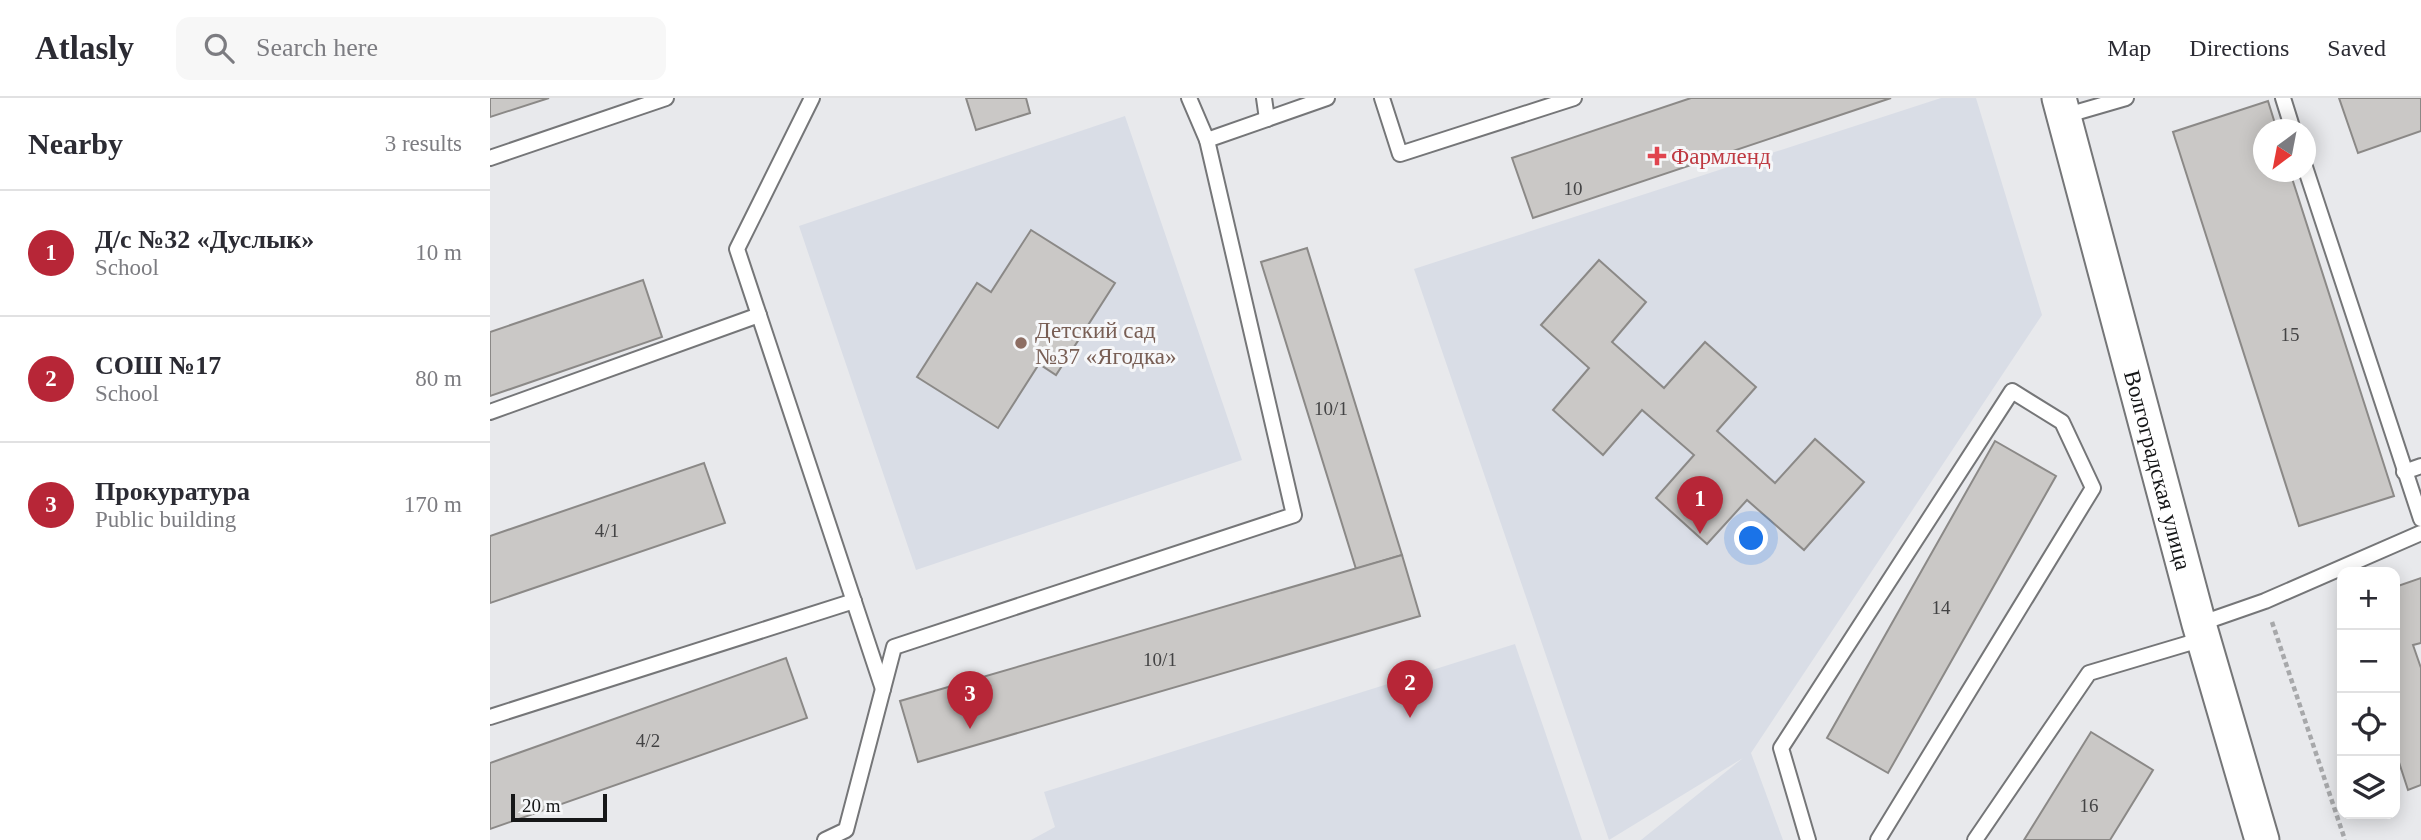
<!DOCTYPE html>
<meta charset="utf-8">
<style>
body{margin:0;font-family:Georgia,serif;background:#f7f7f7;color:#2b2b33}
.controls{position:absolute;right:21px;bottom:21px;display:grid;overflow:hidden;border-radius:14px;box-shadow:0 4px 18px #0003}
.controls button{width:63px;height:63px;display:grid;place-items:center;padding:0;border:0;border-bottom:2px solid #e1e1e2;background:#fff;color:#2b2b33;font:35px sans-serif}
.compass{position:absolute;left:1763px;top:21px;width:63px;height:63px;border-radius:50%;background:#fff;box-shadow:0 4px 18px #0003;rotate:212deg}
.scale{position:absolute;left:21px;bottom:18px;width:96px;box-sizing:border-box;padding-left:7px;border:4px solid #161718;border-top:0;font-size:19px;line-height:24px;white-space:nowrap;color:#161718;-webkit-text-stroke:5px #f6f7f9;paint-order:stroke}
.you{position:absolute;left:1262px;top:441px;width:24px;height:24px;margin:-18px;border:5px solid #fff;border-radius:50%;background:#1a73e8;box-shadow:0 0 0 10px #1a73e833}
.badge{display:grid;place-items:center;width:46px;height:46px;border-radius:50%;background:#b72637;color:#fff;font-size:23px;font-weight:700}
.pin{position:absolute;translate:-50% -58px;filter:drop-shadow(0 2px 4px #0008)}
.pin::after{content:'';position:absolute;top:37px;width:24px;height:21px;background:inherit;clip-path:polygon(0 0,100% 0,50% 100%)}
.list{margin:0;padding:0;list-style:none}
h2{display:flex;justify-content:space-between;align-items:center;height:91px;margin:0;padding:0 28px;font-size:30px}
h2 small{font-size:23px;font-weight:400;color:#7c7c81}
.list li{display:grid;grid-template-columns:46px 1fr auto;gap:21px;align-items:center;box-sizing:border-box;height:126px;padding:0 28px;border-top:2px solid #e1e1e2}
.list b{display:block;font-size:26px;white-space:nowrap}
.list p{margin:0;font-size:23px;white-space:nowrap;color:#7c7c81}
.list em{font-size:23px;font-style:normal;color:#7c7c81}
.icon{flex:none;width:38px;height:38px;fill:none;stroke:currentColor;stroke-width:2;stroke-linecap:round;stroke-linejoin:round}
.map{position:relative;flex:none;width:1931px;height:742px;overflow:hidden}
header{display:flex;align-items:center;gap:42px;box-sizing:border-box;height:98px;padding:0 35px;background:#fff;border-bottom:2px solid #e1e1e2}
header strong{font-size:33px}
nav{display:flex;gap:38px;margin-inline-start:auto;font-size:24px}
.search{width:490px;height:63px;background:#f7f7f7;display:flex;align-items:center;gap:18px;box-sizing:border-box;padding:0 24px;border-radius:14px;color:#7c7c81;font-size:26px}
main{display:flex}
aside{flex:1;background:#fff}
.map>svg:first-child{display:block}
.built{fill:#d9dde6}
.building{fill:#cac8c6;stroke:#8b8987;stroke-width:2}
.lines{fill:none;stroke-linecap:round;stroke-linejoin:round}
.service-casing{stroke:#757678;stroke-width:18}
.tertiary-casing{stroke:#757678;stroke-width:37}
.path{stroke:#a7a8aa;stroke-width:4.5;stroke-dasharray:5 3.5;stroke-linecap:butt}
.service{stroke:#fff;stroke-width:14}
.tertiary{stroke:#fff;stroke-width:33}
.health-dot{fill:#e0444e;stroke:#f6f7f9;stroke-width:2.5}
.education-dot{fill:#8d6e63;stroke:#f6f7f9;stroke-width:2.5}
.labels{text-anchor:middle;stroke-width:6;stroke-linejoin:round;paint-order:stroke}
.number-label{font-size:19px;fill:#434344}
.health-label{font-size:23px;fill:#be3a42;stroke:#f6f7f9;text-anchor:start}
.education-label{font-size:23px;fill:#785e54;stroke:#f6f7f9;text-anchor:start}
.street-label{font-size:23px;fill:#161718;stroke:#f6f7f9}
</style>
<header>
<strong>Atlasly</strong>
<div class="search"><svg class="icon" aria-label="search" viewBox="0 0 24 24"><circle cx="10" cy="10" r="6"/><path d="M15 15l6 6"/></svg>Search here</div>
<nav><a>Map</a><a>Directions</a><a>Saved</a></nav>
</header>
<main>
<aside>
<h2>Nearby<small>3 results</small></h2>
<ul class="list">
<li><span class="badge">1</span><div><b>Д/с №32 «Дуслык»</b><p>School</p></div><em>10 m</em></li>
<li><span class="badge">2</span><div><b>СОШ №17</b><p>School</p></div><em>80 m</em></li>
<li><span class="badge">3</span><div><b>Прокуратура</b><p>Public building</p></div><em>170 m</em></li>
</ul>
</aside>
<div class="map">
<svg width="1931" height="742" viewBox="0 0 1931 742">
<rect width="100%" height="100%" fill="#e8e9ec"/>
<g class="built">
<polygon points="1451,0 1486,0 1552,217 1261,655 1293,742 1151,742 1253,660 1119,742 924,171"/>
<polygon points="635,18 752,362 426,472 309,128"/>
<polygon points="1025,546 1092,742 541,742 565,729 554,694"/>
</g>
<g class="building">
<polygon points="0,0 59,0 0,19"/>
<polygon points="476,0 536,0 540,15 486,32"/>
<polygon points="1201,0 1401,0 1043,120 1022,60"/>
<polygon points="1849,0 1931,0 1931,33 1868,55"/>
<polygon points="1778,3 1787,32 1773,32 1773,74 1800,74 1904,398 1809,428 1683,34"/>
<polygon points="541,132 625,185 566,277 549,266 508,330 427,279 487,185 501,194"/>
<polygon points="817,150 912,457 866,471 771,164"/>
<polygon points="1109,162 1156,204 1122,244 1174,290 1215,244 1266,289 1227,333 1285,385 1325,341 1374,384 1314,452 1257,402 1217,446 1166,400 1204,357 1152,312 1113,357 1063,312 1099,270 1051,227"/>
<polygon points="153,182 172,239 0,298 0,234"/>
<polygon points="1505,343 1566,378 1398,675 1337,640"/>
<polygon points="214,365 235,425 0,505 0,438"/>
<polygon points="912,457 930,518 428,664 410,603"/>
<polygon points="1931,480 1931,545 1923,547 1931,570 1931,687 1918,692 1905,652 1905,489"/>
<polygon points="296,560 317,620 0,731 0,665"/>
<polygon points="1601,634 1663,672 1620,742 1534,742"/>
</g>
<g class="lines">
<defs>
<g id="service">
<polyline points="322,0 247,151 393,591"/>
<polyline points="699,0 717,42"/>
<polyline points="774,0 777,21"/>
<polyline points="892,0 910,56 1084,0"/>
<polyline points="1793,0 1803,32"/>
<polyline points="1574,18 1636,0"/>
<polyline points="0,60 176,0"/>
<polyline points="1815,69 1931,421"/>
<polyline points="0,314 269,217"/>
<polyline points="1914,374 1931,368"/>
<polyline points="1709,526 1775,503 1931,435"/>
<polyline points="0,619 364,503"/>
<polyline points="335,742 356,732 404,549 804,417 717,42 837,0"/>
<polyline points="1318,742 1291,650 1522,293 1572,324 1603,390 1388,742"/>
<polyline points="1485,742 1599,575 1713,541"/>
</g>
<g id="tertiary">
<path id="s1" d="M1569,0L1709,526L1772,742"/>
</g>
</defs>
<use href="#service" class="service-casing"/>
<use href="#tertiary" class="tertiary-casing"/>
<polyline class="path" points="1782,524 1855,742"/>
<use href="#service" class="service"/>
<use href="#tertiary" class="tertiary"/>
</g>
<path class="health-dot" d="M1163.5 47.5h7v7h7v7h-7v7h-7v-7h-7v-7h7z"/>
<circle class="education-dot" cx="531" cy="245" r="7"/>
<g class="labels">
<g class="number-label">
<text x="1083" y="97">10</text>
<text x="1800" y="243">15</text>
<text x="841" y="317">10/1</text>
<text x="117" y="439">4/1</text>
<text x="1451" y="516">14</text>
<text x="670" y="568">10/1</text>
<text x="158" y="649">4/2</text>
<text x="1599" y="714">16</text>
</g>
<g class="health-label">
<text x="1181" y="66">Фармленд</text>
</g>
<g class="education-label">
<text x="545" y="240">Детский сад<tspan x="545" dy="26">№37 «Ягодка»</tspan></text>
</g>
<g class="street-label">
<text dy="8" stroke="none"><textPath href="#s1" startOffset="385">Волгоградская улица</textPath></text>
</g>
</g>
</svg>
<div class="controls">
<button>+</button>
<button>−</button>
<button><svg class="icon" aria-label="locate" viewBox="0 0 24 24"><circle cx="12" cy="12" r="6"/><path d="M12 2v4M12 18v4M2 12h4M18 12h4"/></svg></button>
<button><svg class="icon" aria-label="layers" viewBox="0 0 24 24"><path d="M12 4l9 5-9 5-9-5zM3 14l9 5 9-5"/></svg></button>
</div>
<svg class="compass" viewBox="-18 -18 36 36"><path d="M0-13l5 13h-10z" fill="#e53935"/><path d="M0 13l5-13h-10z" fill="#7c7c81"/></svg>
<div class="scale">20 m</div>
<div class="you"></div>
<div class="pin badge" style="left:1210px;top:436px">1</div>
<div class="pin badge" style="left:920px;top:620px">2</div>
<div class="pin badge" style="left:480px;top:631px">3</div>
</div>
</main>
